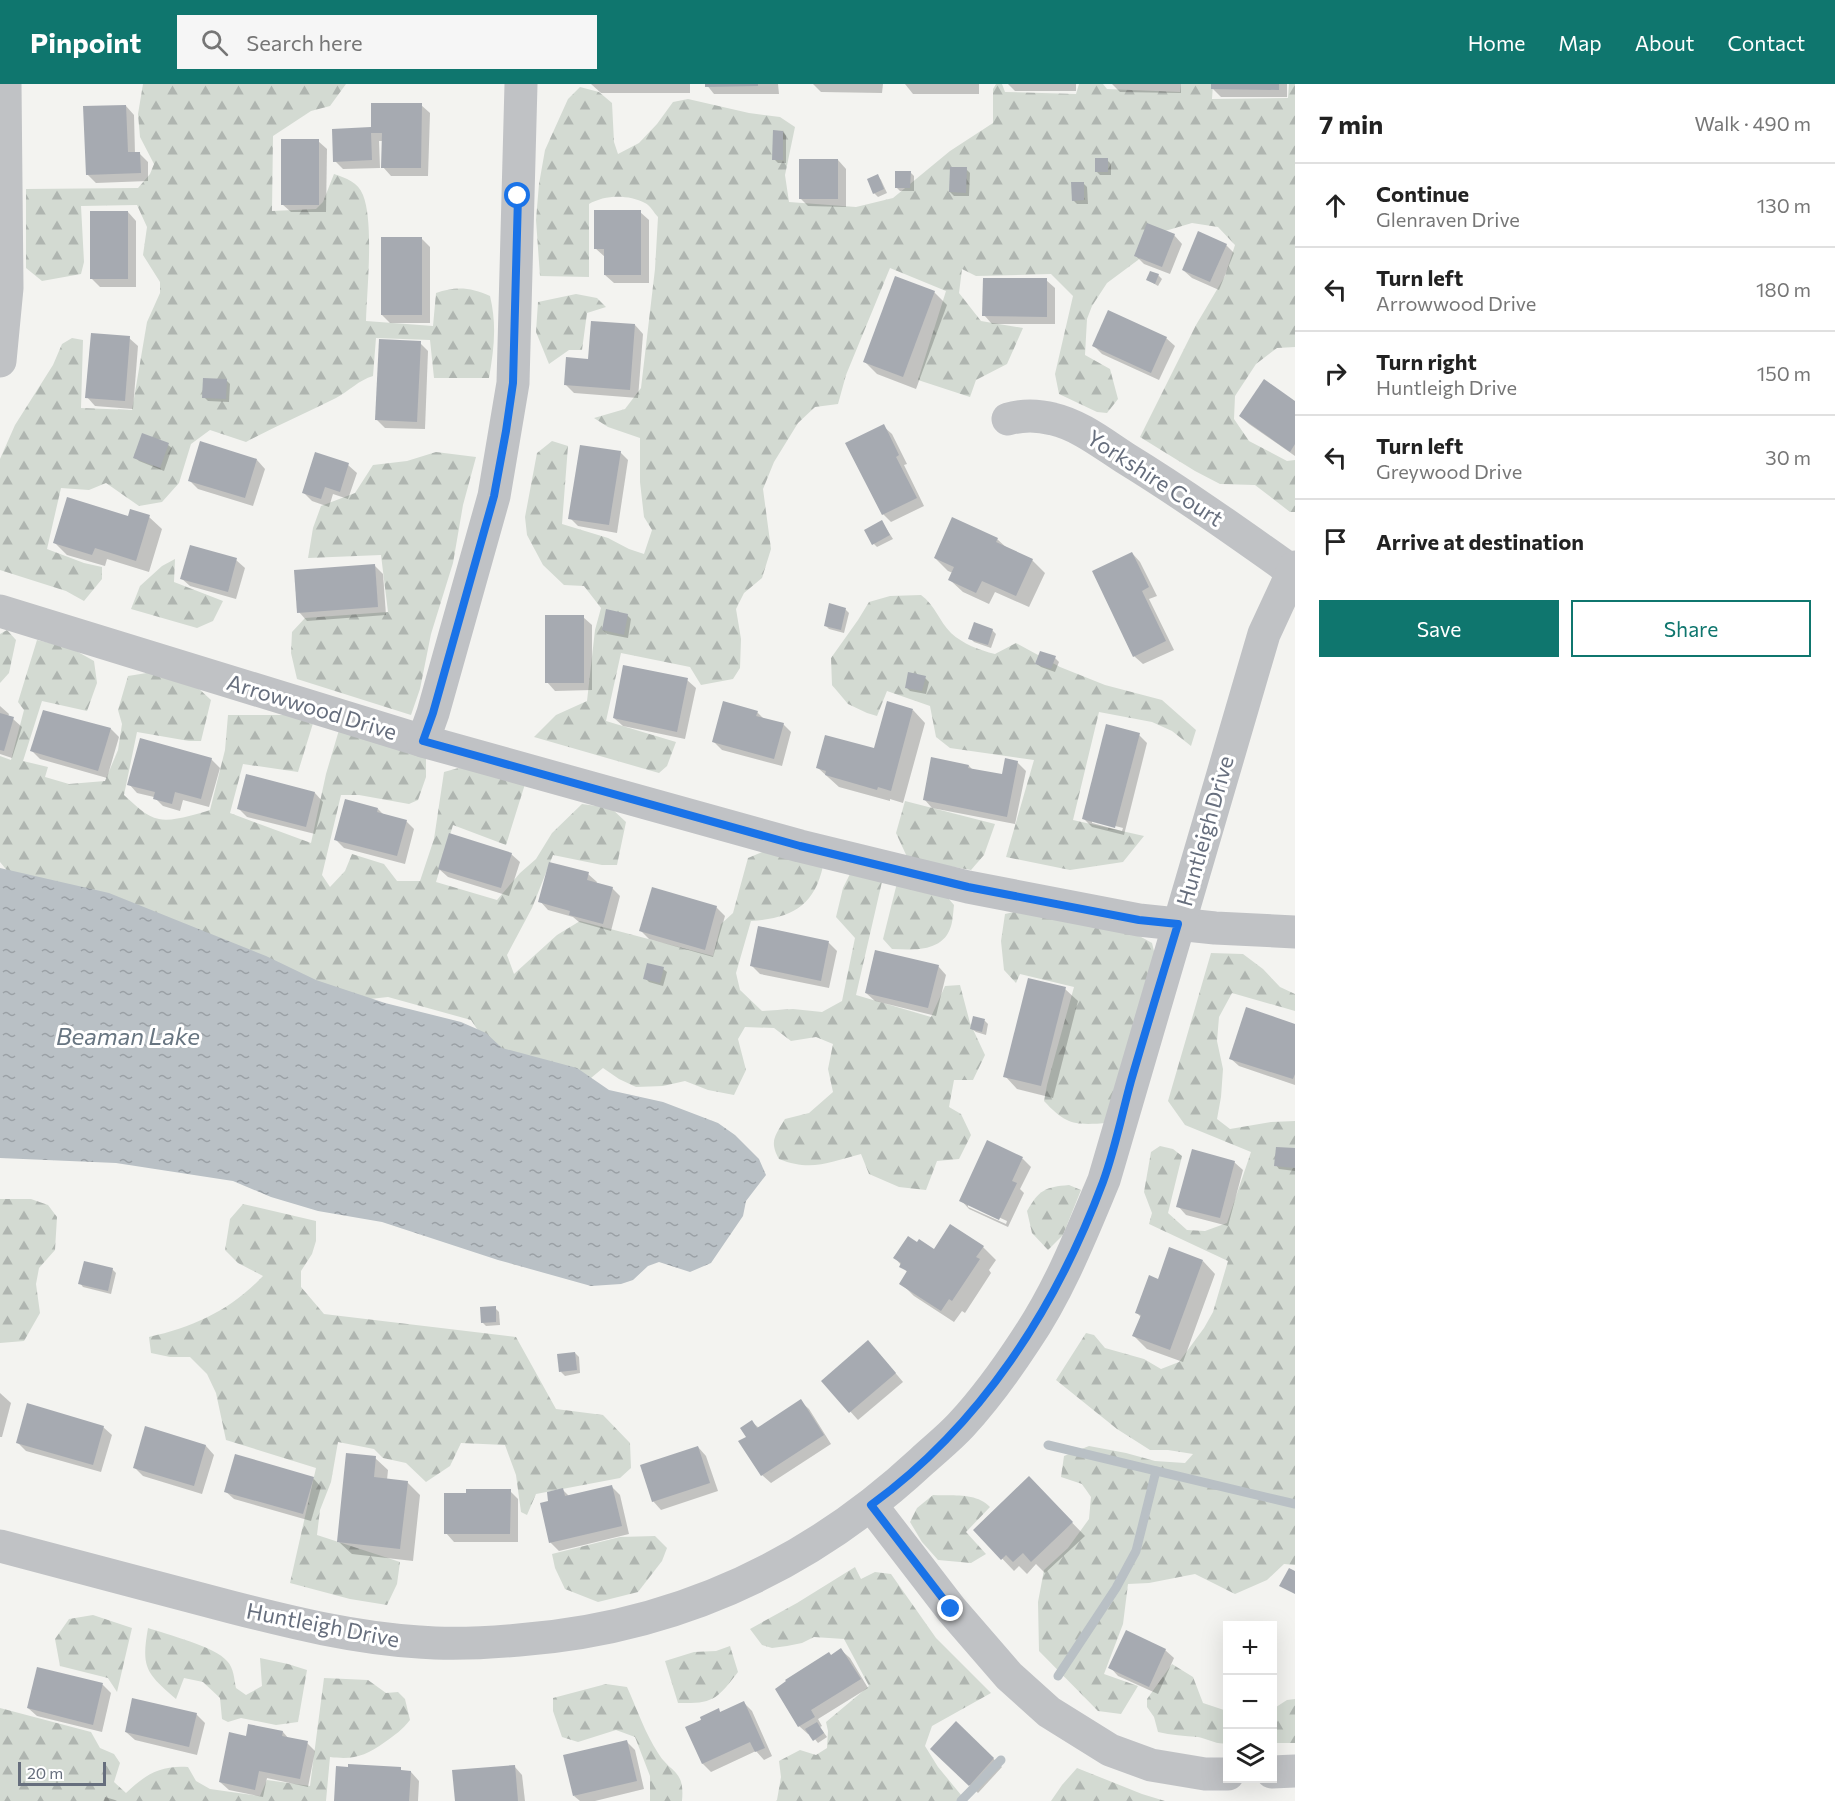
<!DOCTYPE html>
<meta charset="utf-8">
<style>
body{margin:0;font-family:Commissioner,sans-serif;background:#f6f6f6;color:#222}
.controls{position:absolute;right:18px;bottom:18px;display:grid;overflow:hidden;border-radius:0px;box-shadow:0 6px 24px #0002}
.controls button{width:54px;height:54px;display:grid;place-items:center;padding:0;border:0;border-bottom:2px solid #e0e0e0;background:#fff;color:#222;font:30px sans-serif}
.scale{position:absolute;left:18px;bottom:15px;width:88px;box-sizing:border-box;padding-left:6px;border:3px solid #666e7d;border-top:0;font-size:16px;line-height:21px;white-space:nowrap;color:#666e7d;-webkit-text-stroke:4px #fff;paint-order:stroke}
.stop{position:absolute;width:18px;height:18px;margin:-14px;border:4px solid #1a73e8;border-radius:50%;background:#fff}
.stop.end{background:#1a73e8;border-color:#fff;box-shadow:0 2px 6px #0008}
.list{margin:0;padding:0;list-style:none}
h2{display:flex;justify-content:space-between;align-items:center;height:78px;margin:0;padding:0 24px;font-size:26px}
h2 small{font-size:20px;font-weight:400;color:#767676}
.list li{display:grid;grid-template-columns:39px 1fr auto;gap:18px;align-items:center;box-sizing:border-box;height:84px;padding:0 24px;border-top:2px solid #e0e0e0}
.list b{display:block;font-size:22px;white-space:nowrap}
.list p{margin:0;font-size:20px;white-space:nowrap;color:#767676}
.list em{font-size:20px;font-style:normal;color:#767676}
.actions{display:flex;gap:12px;padding:18px 24px}
.actions a{flex:1;padding:14px 0;border:2px solid #0f766e;border-radius:0px;text-align:center;font-size:21px;color:#0f766e}
.actions .main{background:#0f766e;color:#fff}
.icon{flex:none;width:33px;height:33px;fill:none;stroke:currentColor;stroke-width:2;stroke-linecap:round;stroke-linejoin:round}
.map{position:relative;flex:none;width:1295px;height:1717px;overflow:hidden}
header{display:flex;align-items:center;gap:36px;box-sizing:border-box;height:84px;padding:0 30px;background:#0f766e;color:#fff}
header strong{font-size:28px}
nav{display:flex;gap:33px;margin-inline-start:auto;font-size:21px}
.search{width:420px;height:54px;background:#f6f6f6;display:flex;align-items:center;gap:15px;box-sizing:border-box;padding:0 21px;border-radius:0px;color:#767676;font-size:22px}
main{display:flex}
aside{flex:1;background:#fff}
.map>svg:first-child{display:block}
.forest{fill:url(#forest-firs)}
.water{fill:url(#water-ripples)}
.shadow{fill:#0003;fill-rule:evenodd}
.lines{fill:none;stroke-linecap:round;stroke-linejoin:round}
.stream{stroke:#b9c0c5;stroke-width:9}
.building{fill:#a6aab1}
.minor{stroke:#c0c2c5;stroke-width:33}
.tertiary{stroke:#c0c2c5;stroke-width:33}
.route{stroke:#1a73e8;stroke-width:8}
.labels{text-anchor:middle;stroke-width:6;stroke-linejoin:round;paint-order:stroke}
.street-label{font-size:22px;fill:#666e7d;stroke:#fff}
.water-label{font-size:24px;font-style:italic;fill:#677581;stroke:#fff}
</style>
<header>
<strong>Pinpoint</strong>
<div class="search"><svg class="icon" aria-label="search" viewBox="0 0 24 24"><circle cx="10" cy="10" r="6"/><path d="M15 15l6 6"/></svg>Search here</div>
<nav><a>Home</a><a>Map</a><a>About</a><a>Contact</a></nav>
</header>
<main>
<div class="map">
<svg width="1295" height="1717" viewBox="0 0 1295 1717">
<defs>
<pattern id="forest-firs" width="22" height="20" patternUnits="userSpaceOnUse" patternTransform="scale(1.5)"><rect width="22" height="20" fill="#d3dad2"/><path d="M5 1l3.5 6h-7zM16 11l3.5 6h-7z" fill="#afb5b0"/></pattern>
<pattern id="water-ripples" width="26" height="14" patternUnits="userSpaceOnUse" patternTransform="scale(1.5)"><rect width="26" height="14" fill="#b9c0c5"/><path d="M2 4q2-2 4 0t4 0M15 11q2-2 4 0t4 0" fill="none" stroke="#9aa0a5"/></pattern>
</defs>
<rect width="100%" height="100%" fill="#f3f3f0"/>
<g class="forest">
<path d="M143,0H346L330,22L311,27L273,52L272,127L316,125L323,118L334,90C346,94 358,98 363,111C374,138 367,205 366,237L433,242L436,209C455,202 471,203 490,212C497,241 494,265 489,294H434L430,256L376,254L373,292C359,296 349,307 336,314C306,329 276,342 246,358L210,346L191,360L179,399L162,418L139,422L106,399L89,406L61,404L47,465L84,479L102,483V495L84,517L66,507L0,486V375L15,341L53,281L62,260L72,254L83,256L81,324L132,326L147,238L160,209V198L143,171L147,143L137,121L81,122L84,178L81,190L42,197L26,184V105L138,104L150,90L154,80L140,53L138,30Z"/>
<path d="M996,0H1002L1005,8L1076,10L1079,0H1103L1107,5L1180,8L1181,0H1213L1212,15L1288,14L1289,0H1295V263L1277,264L1256,280L1235,312L1234,335L1249,357L1287,377L1295,376V428H1290L1255,401L1220,400L1195,387L1140,353L1196,241L1225,192L1235,161L1218,143L1192,139L1165,147L1138,176L1107,199L1092,222L1087,235L1085,271L1110,285L1118,315L1107,329L1097,328L1059,310L1055,290L1073,212L1051,190L976,192L962,185L959,209L981,237L1023,244L1007,280L976,296L970,313L918,296L946,207L890,184L846,291L838,320L815,323L798,339L774,378L763,405L771,465L762,494L744,509L736,525L741,555L740,584L733,595L701,601L690,583L621,569L606,637L676,658L667,682L659,689L534,653L556,631L587,617L595,546L601,524L584,502L564,501L543,481L527,451L525,433L537,369L552,357L568,362L562,440L608,454L629,465L644,470L652,446L644,433L640,398V354L608,343L594,334L625,325L641,304L655,185L658,133C654,129 650,121 645,119C628,110 604,111 589,120V193L540,192L536,136L539,100L545,66L568,15L580,3L599,8L612,19L614,58L618,70L639,59L657,40L673,18L688,15L749,29L780,33L795,43L785,91L789,118L856,123L893,114L950,67L993,39V5Z"/>
<polygon points="576,210 597,214 606,223 587,229 582,266 569,266 549,280 536,248 538,218"/>
<polygon points="436,368 476,373 463,421 453,479 431,550 420,605 411,631 297,595 291,569 292,548 305,534 388,528 381,471 308,474 313,444 321,422 355,409 373,381 407,377"/>
<polygon points="175,475 174,498 223,517 213,537 197,544 131,525 140,502 162,482"/>
<path d="M921,511C935,521 939,537 951,549C963,560 979,566 995,570L1016,559L1060,583L1105,601L1162,616L1196,646L1191,662L1172,647L1152,638L1099,628L1073,736L1144,752L1123,778L1070,786L1006,773L1034,676L950,664L936,653L930,622L887,607L877,632L867,629L848,620L832,601L831,574L858,536L869,518L890,512Z"/>
<polygon points="7,546 16,556 9,589 0,599 0,550"/>
<path d="M37,556L71,564L94,577L97,599L87,627L42,617L23,677L48,683L45,693L69,700L105,697L118,666L122,640L118,626L128,592L153,588L197,603L211,616L201,657H189L137,648L124,711C133,719 146,733 159,735C173,738 197,730 210,726L225,666L228,631H286L314,636L298,688L243,680L230,729L311,759L326,690L339,646L426,665V693L418,716L409,720L359,711H341L322,791L330,803L345,787L352,770L384,780L397,797H420L434,755L444,688L462,683L525,700L506,761L453,741L436,798L497,816L520,789L536,775L552,749L582,720L611,724L626,738L617,781H602L553,771L532,824L507,871L514,890L557,851L580,837L713,872L721,840L733,829L748,774L774,763L823,782C814,823 791,834 751,837L736,889L740,906L762,927L793,925L822,928L842,917L855,854L836,833L843,804L853,784L884,789L856,911L931,933L945,902L960,901L970,939L985,971L973,996H954L949,1023L961,1030L971,1051L959,1075L937,1077L926,1106L899,1103L869,1090L861,1070C830,1078 811,1088 779,1075C769,1057 775,1052 785,1035L809,1029L833,1008L828,985L833,960L816,953L791,957L774,944L745,943L738,955L746,986L734,1011L708,1006L685,997L663,1002L636,1003L619,995L603,984L585,999L489,963L471,936L388,913L343,918L19,801L0,778V672L11,676L24,626L18,618Z"/>
<polygon points="905,717 995,740 984,771 971,786 908,775 896,749"/>
<path d="M897,799L942,807L954,821C953,829 953,838 950,845C941,868 913,866 892,865L883,855Z"/>
<path d="M1023,826L1123,843L1152,859L1157,879L1108,1039C1076,1041 1067,1042 1044,1017L1047,1001L1074,903L1020,890L1016,899L1004,886L1001,857L1005,830Z"/>
<polygon points="1211,869 1243,870 1263,885 1280,903 1295,910 1295,927 1232,909 1219,933 1217,957 1223,985 1221,1013 1217,1035 1230,1045 1271,1038 1295,1037 1295,1481 1284,1480 1267,1496 1235,1510 1195,1490 1149,1499 1128,1500 1123,1540 1104,1590 1138,1602 1121,1630 1098,1627 1039,1567 1038,1518 1044,1486 1068,1464 1089,1435 1091,1413 1082,1400 1061,1393 1064,1372 1089,1362 1126,1369 1155,1377 1185,1379 1193,1370 1168,1366 1150,1366 1117,1345 1056,1296 1086,1249 1094,1251 1105,1264 1144,1275 1161,1285 1179,1278 1204,1244 1213,1228 1228,1177 1149,1140 1152,1129 1144,1108 1151,1068 1160,1062 1173,1065 1182,1072 1168,1129 1187,1146 1205,1147 1227,1139 1251,1068 1185,1041 1168,1017"/>
<path d="M1069,1101L1081,1106L1063,1151L1048,1166L1032,1149L1027,1127C1039,1106 1045,1103 1069,1101Z"/>
<polygon points="0,1115 31,1115 48,1121 57,1133 55,1166 39,1184 36,1200 40,1229 24,1257 0,1259"/>
<path d="M243,1120L316,1137V1157L312,1170L301,1187V1203L324,1230L516,1253L556,1325L603,1331L630,1359L631,1384L620,1394L536,1410L527,1431L521,1428L516,1391L505,1361L461,1359L450,1382L426,1398L406,1379L383,1374L374,1365L338,1358L331,1398L320,1426L317,1451L400,1478L397,1500L387,1521L350,1515L290,1499L316,1384L226,1356L216,1309L207,1290L190,1273H170L151,1269L149,1253C194,1243 231,1226 263,1192L238,1179L225,1166L230,1135Z"/>
<path d="M933,1411C952,1412 976,1408 990,1423L966,1448L986,1470L971,1479L938,1476L922,1458L910,1438L917,1424Z"/>
<polygon points="655,1452 667,1464 662,1477 638,1508 598,1518 565,1505 555,1484 552,1470 620,1453"/>
<polygon points="855,1483 861,1495 875,1488 891,1490 936,1554 991,1609 932,1642 925,1662 938,1683 966,1717 776,1717 777,1716 781,1693 779,1677 800,1666 816,1671 827,1664 828,1647 826,1638 869,1602 844,1555 814,1553 802,1559 787,1562 772,1564 762,1561 750,1545 797,1519"/>
<polygon points="93,1531 132,1544 117,1608 108,1594 60,1582 55,1555 69,1535"/>
<path d="M148,1544C166,1550 216,1563 227,1577C234,1584 234,1595 236,1604L246,1611L262,1602L260,1574L288,1580L307,1586L298,1638L276,1641L241,1634L228,1638L222,1635L220,1614L203,1598L184,1594L176,1615C146,1589 141,1584 148,1544Z"/>
<path d="M730,1562L738,1588C717,1615 714,1620 678,1619L665,1577L694,1568L716,1567Z"/>
<path d="M1172,1580L1193,1593L1203,1619L1227,1627V1659C1217,1661 1208,1655 1198,1653C1184,1652 1171,1651 1158,1648L1154,1633L1147,1623V1615Z"/>
<path d="M324,1594L368,1596L386,1609L398,1608L405,1615L410,1636C402,1646 395,1651 385,1658C365,1672 354,1676 330,1673L326,1717H0V1624L91,1648L100,1664L114,1670L120,1679L114,1698L126,1709C145,1691 160,1681 188,1683L196,1697L210,1705L260,1712L267,1696L310,1702Z"/>
<path d="M606,1600L627,1603C637,1625 645,1649 658,1669C671,1690 685,1685 682,1717H650V1692L635,1653L616,1646L578,1658L562,1653L553,1627V1614Z"/>
<polygon points="1295,1615 1295,1659 1277,1659 1273,1656 1273,1625 1287,1616"/>
<polygon points="1077,1684 1142,1710 1165,1717 1051,1717 1062,1701"/>
</g>
<polygon class="water" points="0,784 109,809 266,872 316,896 385,919 461,938 486,949 502,964 577,984 609,1006 663,1018 718,1039 735,1051 759,1075 766,1091 746,1117 743,1132 711,1179 690,1188 659,1178 648,1182 633,1196 621,1200 591,1202 498,1176 382,1138 318,1127 271,1113 233,1097 116,1079 0,1074"/>
<g class="shadow">
<polygon points="591,0 690,0 690,9 601,9"/>
<polygon points="706,0 778,0 779,10 714,10"/>
<polygon points="813,0 883,0 882,9 821,8"/>
<polygon points="905,0 979,0 979,10 913,10"/>
<polygon points="1008,0 1076,0 1076,7 1015,7"/>
<polygon points="1112,0 1181,0 1181,9 1120,8"/>
<polygon points="1213,0 1287,0 1287,13 1221,13 1213,5"/>
<polygon points="421,21 430,29 428,92 391,92 383,83 383,57 379,57 380,84 343,85 335,77 373,44"/>
<polygon points="126,22 134,31 135,70 139,69 148,78 148,97 96,99 87,90"/>
<polygon points="783,48 786,52 786,79 778,79 774,75"/>
<polygon points="318,57 327,65 326,128 291,128 282,120"/>
<polygon points="838,76 846,85 846,123 808,122 800,114"/>
<polygon points="1107,76 1111,80 1111,91 1100,91 1096,87"/>
<polygon points="966,85 970,89 969,112 954,112 950,108"/>
<polygon points="910,88 914,92 914,107 900,107 896,103"/>
<polygon points="878,92 881,96 887,109 878,113 874,109"/>
<polygon points="1084,100 1087,103 1088,120 1077,120 1073,116"/>
<polygon points="128,128 136,137 136,203 100,203 91,194"/>
<polygon points="640,128 649,136 649,199 614,199 605,191 605,173 595,164"/>
<polygon points="1174,151 1182,160 1170,190 1144,180 1136,172"/>
<polygon points="421,154 430,163 430,239 390,239 382,231"/>
<polygon points="1226,161 1234,169 1219,206 1192,194 1183,186"/>
<polygon points="1158,191 1162,195 1158,202 1148,196"/>
<polygon points="1046,196 1055,204 1055,240 992,240 984,231"/>
<polygon points="934,208 947,221 916,305 877,290 865,278"/>
<polygon points="635,241 643,250 638,314 574,309 566,301 589,276"/>
<polygon points="129,254 138,262 133,325 95,322 87,313"/>
<polygon points="1166,254 1175,262 1159,296 1102,270 1093,261"/>
<polygon points="420,259 428,267 425,345 385,344 377,336"/>
<polygon points="226,296 230,300 229,318 208,317 204,313"/>
<polygon points="1295,318 1295,372 1249,340 1240,332"/>
<polygon points="883,342 892,350 907,380 904,381 924,422 891,438 883,430"/>
<polygon points="168,361 172,364 164,387 139,377 135,373"/>
<polygon points="620,368 628,376 617,449 578,442 570,434"/>
<polygon points="257,376 265,385 253,422 198,405 189,396"/>
<polygon points="348,381 357,389 348,415 333,410 329,423 312,417 304,409"/>
<polygon points="149,433 162,445 149,488 107,475 105,482 67,471 54,458 129,434"/>
<polygon points="882,438 893,455 877,463 874,460"/>
<polygon points="997,455 1008,465 1032,476 1045,489 1029,523 995,508 989,520 963,508 950,496 953,489 948,487 935,474"/>
<polygon points="1132,469 1140,478 1157,512 1149,515 1174,566 1143,580 1134,572"/>
<polygon points="236,476 245,484 236,515 190,502 181,494"/>
<polygon points="374,481 383,490 386,531 307,537 299,528"/>
<polygon points="845,525 849,529 844,549 829,545 825,541"/>
<polygon points="627,531 631,535 628,554 607,550 603,546"/>
<polygon points="583,533 592,541 592,606 555,607 547,598"/>
<polygon points="992,546 996,550 991,564 974,558 970,554"/>
<polygon points="1055,574 1059,578 1055,588 1041,583 1037,580"/>
<polygon points="925,594 929,598 926,610 910,607 906,603"/>
<polygon points="687,596 696,604 685,655 623,642 614,634"/>
<polygon points="0,622 9,630 8,633 13,635 22,643 12,674 0,670"/>
<polygon points="913,626 925,639 903,719 890,715 890,717 839,703 818,684 875,666"/>
<polygon points="757,628 764,635 783,640 791,648 782,682 722,666 714,658"/>
<polygon points="111,645 119,653 107,694 40,675 32,667"/>
<path d="M1139,651L1147,659L1124,751L1092,743L1084,735ZM1092,736L1123,744L1122,747L1092,739Z"/>
<polygon points="211,675 220,684 209,723 183,716 180,727 163,722 154,713 137,709 129,700"/>
<polygon points="932,675 969,682 973,686 1004,692 1017,678 1026,687 1015,740 932,724 924,715"/>
<polygon points="315,709 323,718 315,750 247,733 239,725"/>
<polygon points="378,725 384,731 406,737 414,745 405,780 344,764 336,756"/>
<polygon points="511,770 520,778 509,812 448,793 439,785"/>
<polygon points="588,790 597,798 596,800 612,804 620,812 611,847 579,838 573,833 548,826 540,817"/>
<polygon points="716,823 725,832 713,873 649,855 640,846"/>
<polygon points="759,844 829,859 837,867 829,904 760,890 751,881"/>
<polygon points="938,882 946,891 936,932 875,917 866,909"/>
<polygon points="663,885 667,888 663,902 649,898 645,894"/>
<polygon points="1065,905 1078,917 1053,1014 1017,1005 1005,992"/>
<polygon points="974,934 985,937 988,940 986,951 976,948 972,945"/>
<polygon points="1295,941 1295,1001 1239,982 1230,974"/>
<path d="M988,1058L1023,1075L1031,1083L1020,1105L1024,1109L1008,1143L969,1125L961,1116ZM968,1119L1007,1137L1006,1140L968,1123Z"/>
<polygon points="1295,1066 1295,1087 1279,1085 1276,1081"/>
<polygon points="1234,1078 1243,1086 1228,1142 1186,1131 1178,1122"/>
<polygon points="983,1163 996,1176 989,1186 991,1189 965,1229 962,1227 954,1238 914,1212 901,1199 908,1189 895,1174 934,1167"/>
<polygon points="1203,1177 1215,1190 1183,1278 1147,1265 1134,1252 1141,1233 1136,1228"/>
<polygon points="112,1185 116,1189 111,1210 83,1203 80,1199"/>
<polygon points="495,1224 499,1228 500,1241 486,1242 482,1238"/>
<polygon points="876,1266 903,1298 858,1336 823,1297"/>
<polygon points="575,1269 579,1273 580,1289 565,1292 561,1288"/>
<polygon points="0,1309 11,1319 2,1353 0,1353"/>
<polygon points="800,1317 809,1325 831,1360 771,1399 762,1391 748,1353 752,1338 759,1344"/>
<polygon points="103,1343 112,1351 101,1388 26,1367 17,1358"/>
<polygon points="146,1344 206,1362 214,1371 202,1410 143,1392 134,1383"/>
<polygon points="698,1363 706,1372 718,1407 661,1426 653,1417"/>
<polygon points="375,1374 388,1386 387,1396 407,1398 420,1411 413,1477 352,1470 339,1458"/>
<polygon points="313,1394 321,1403 311,1437 234,1415 225,1407"/>
<polygon points="1029,1394 1085,1452 1045,1489 1036,1480 1027,1490 1019,1482 1014,1487 975,1446"/>
<polygon points="612,1403 620,1411 629,1450 559,1467 550,1458 550,1418 563,1406 570,1413"/>
<polygon points="510,1407 518,1415 518,1458 454,1458 446,1449"/>
<polygon points="841,1566 850,1574 868,1604 818,1635 822,1642 820,1643 827,1653 818,1659 810,1649 808,1650 799,1642 831,1572"/>
<polygon points="1165,1566 1174,1574 1158,1610 1118,1592 1110,1583"/>
<polygon points="38,1585 103,1601 111,1609 102,1648 37,1632 28,1624"/>
<polygon points="744,1619 752,1627 772,1672 764,1676 756,1667 711,1688 703,1680 687,1644 718,1626 721,1629"/>
<polygon points="196,1630 205,1639 197,1671 135,1656 126,1648"/>
<polygon points="956,1639 1002,1683 978,1709 932,1665"/>
<polygon points="283,1648 289,1655 307,1659 315,1667 308,1703 267,1694 263,1713 229,1706 220,1698 247,1653"/>
<polygon points="627,1658 635,1666 644,1705 595,1717 580,1717 574,1712"/>
<polygon points="514,1682 522,1691 525,1717 456,1717"/>
<polygon points="400,1685 403,1688 411,1688 419,1697 418,1717 336,1717"/>
<polygon points="105,1713 115,1716 117,1717 104,1717"/>
</g>
<g class="lines">
<g class="stream">
<polyline points="1048,1361 1295,1420"/>
<polyline points="1058,1592 1116,1504 1136,1467 1156,1387"/>
<polyline points="961,1717 1001,1676"/>
</g>
</g>
<g class="building">
<polygon points="705,0 758,0 758,2 705,3"/>
<polygon points="1211,0 1279,0 1279,6 1211,5"/>
<polygon points="371,19 422,19 421,84 381,84 382,49 371,49 372,76 333,78 332,45 371,43"/>
<polygon points="126,21 128,68 140,68 141,89 86,91 83,22"/>
<polygon points="773,46 783,47 783,76 772,76"/>
<rect x="281" y="55" width="38" height="66"/>
<rect x="1095" y="74" width="13" height="14"/>
<rect x="799" y="75" width="39" height="40"/>
<polygon points="950,83 967,83 966,109 949,108"/>
<polygon points="895,87 911,87 910,104 895,104"/>
<polygon points="878,90 884,105 873,110 867,95"/>
<polygon points="1071,98 1084,98 1084,116 1072,117"/>
<polygon points="594,126 641,126 641,191 604,191 604,165 594,165"/>
<rect x="90" y="127" width="38" height="68"/>
<polygon points="1147,139 1175,150 1162,183 1134,172"/>
<polygon points="1198,147 1227,160 1210,198 1182,186"/>
<rect x="381" y="153" width="41" height="78"/>
<polygon points="1150,187 1159,190 1155,200 1146,196"/>
<polygon points="895,192 935,207 903,293 863,278"/>
<polygon points="983,194 1047,194 1047,233 982,232"/>
<polygon points="1108,226 1167,253 1151,289 1092,262"/>
<polygon points="591,237 635,240 630,306 564,301 566,273 588,275"/>
<polygon points="91,249 130,252 125,317 85,314"/>
<polygon points="379,255 421,257 417,338 375,336"/>
<polygon points="203,294 227,295 226,315 202,314"/>
<polygon points="1264,295 1295,317 1295,360 1290,368 1239,332"/>
<polygon points="884,340 899,371 896,373 917,414 882,431 845,359"/>
<polygon points="142,349 169,359 160,384 133,374"/>
<polygon points="200,357 257,375 245,414 188,397"/>
<polygon points="580,361 621,367 609,441 568,435"/>
<polygon points="315,368 349,379 340,408 325,403 321,415 302,409"/>
<polygon points="67,413 128,432 130,425 150,431 136,477 95,464 92,471 53,459"/>
<polygon points="952,433 998,454 996,458 1033,475 1016,512 982,497 976,509 948,496 954,483 934,474"/>
<polygon points="882,436 890,451 872,461 864,446"/>
<polygon points="190,461 237,474 228,508 180,495"/>
<polygon points="1132,468 1149,503 1142,507 1166,557 1133,573 1092,487"/>
<polygon points="375,480 378,523 297,529 294,486"/>
<polygon points="829,519 846,524 841,546 824,542"/>
<polygon points="606,525 628,530 624,551 602,546"/>
<rect x="545" y="531" width="39" height="68"/>
<polygon points="974,538 993,545 988,561 968,555"/>
<polygon points="1040,567 1056,572 1051,585 1035,580"/>
<polygon points="623,581 688,594 677,648 613,634"/>
<polygon points="908,588 926,592 922,607 905,604"/>
<polygon points="723,617 758,627 756,632 784,639 774,675 712,658"/>
<polygon points="887,617 913,625 891,707 878,703 877,706 825,691 826,687 816,684 825,651 874,664"/>
<polygon points="43,626 111,644 98,687 30,667"/>
<polygon points="0,629 14,633 4,667 0,666"/>
<polygon points="1106,640 1140,649 1115,744 1082,735"/>
<polygon points="140,654 212,674 201,715 175,708 172,720 153,715 155,708 127,701"/>
<polygon points="931,673 969,681 968,684 1002,690 1005,674 1018,677 1007,733 923,716"/>
<polygon points="246,690 315,708 306,743 237,725"/>
<polygon points="345,715 378,724 377,728 407,736 397,772 334,756"/>
<polygon points="449,749 512,769 501,804 438,785"/>
<polygon points="549,778 589,788 587,796 613,803 603,840 569,831 570,827 538,818"/>
<polygon points="652,803 717,822 705,866 639,847"/>
<polygon points="758,842 829,857 821,897 750,882"/>
<polygon points="875,866 939,881 928,924 865,909"/>
<polygon points="647,879 664,883 660,899 643,895"/>
<polygon points="1028,894 1066,903 1041,1002 1003,993"/>
<polygon points="1246,923 1295,940 1295,990 1293,995 1229,975"/>
<polygon points="973,932 985,935 982,948 970,945"/>
<polygon points="987,1056 1023,1073 1012,1097 1017,1099 999,1136 959,1117"/>
<polygon points="1276,1063 1295,1064 1295,1084 1274,1082"/>
<polygon points="1192,1065 1235,1077 1220,1134 1176,1123"/>
<polygon points="950,1140 984,1162 976,1173 980,1175 952,1217 949,1215 941,1227 899,1200 907,1187 899,1183 901,1179 893,1174 908,1152 917,1158 919,1155 934,1165"/>
<polygon points="1169,1163 1203,1176 1170,1266 1132,1252 1141,1231 1135,1229 1149,1191 1158,1195"/>
<polygon points="84,1177 113,1184 108,1207 78,1200"/>
<polygon points="496,1222 496,1238 481,1239 480,1223"/>
<polygon points="868,1256 896,1289 849,1329 821,1297"/>
<polygon points="575,1268 577,1286 559,1288 557,1270"/>
<polygon points="801,1315 824,1351 761,1392 738,1357 746,1353 740,1344 752,1336 757,1344"/>
<polygon points="27,1319 104,1342 93,1381 16,1359"/>
<polygon points="145,1342 206,1361 194,1402 133,1384"/>
<polygon points="698,1362 710,1399 652,1418 640,1381"/>
<polygon points="346,1369 376,1372 374,1393 408,1397 400,1465 337,1458"/>
<polygon points="235,1370 314,1393 303,1430 224,1408"/>
<polygon points="1029,1392 1073,1438 1031,1478 1023,1469 1013,1478 1006,1471 1001,1476 973,1446"/>
<polygon points="612,1401 622,1442 549,1459 540,1419 548,1417 547,1408 563,1404 565,1412"/>
<polygon points="466,1405 511,1405 510,1450 444,1450 444,1409 466,1409"/>
<polygon points="1289,1484 1295,1487 1295,1510 1279,1502"/>
<polygon points="1126,1546 1166,1565 1149,1603 1108,1584"/>
<polygon points="841,1564 861,1595 811,1626 815,1633 798,1643 775,1605 786,1597 785,1596 829,1568 831,1571"/>
<polygon points="1224,1576 1228,1576 1228,1621 1225,1621"/>
<polygon points="37,1583 103,1599 93,1641 27,1624"/>
<polygon points="132,1614 197,1629 189,1663 125,1648"/>
<polygon points="744,1617 765,1664 755,1668 750,1658 702,1680 685,1643 701,1636 700,1633 719,1624 720,1628"/>
<polygon points="956,1637 994,1674 969,1702 930,1665"/>
<polygon points="817,1638 824,1649 813,1657 805,1645"/>
<polygon points="248,1640 283,1647 282,1652 308,1657 300,1695 259,1687 255,1706 219,1698 229,1648 246,1652"/>
<polygon points="627,1656 637,1697 573,1712 563,1671"/>
<polygon points="348,1680 401,1683 401,1686 411,1687 409,1717 334,1717 336,1682 348,1683"/>
<polygon points="515,1681 518,1717 455,1717 452,1686"/>
</g>
<g class="lines">
<g class="minor">
<polyline points="0,277 7,204 5,0"/>
<path d="M1008,335C1022,331 1038,331 1053,335C1079,341 1102,359 1125,374C1182,409 1237,448 1292,487"/>
<polyline points="0,527 423,657 800,762 968,803 1139,836 1215,844 1295,848"/>
<polyline points="423,657 433,629 494,412 513,299 521,0"/>
<polyline points="871,1421 951,1525 1009,1592 1049,1628 1110,1666 1151,1681 1205,1690 1228,1690"/>
<polyline points="1272,1688 1295,1687"/>
</g>
<path class="tertiary" d="M0,1462C77,1482 154,1503 231,1523C293,1539 355,1554 419,1558C453,1561 486,1559 519,1556C675,1544 808,1483 922,1377C935,1365 949,1354 961,1341C985,1315 1006,1286 1025,1257C1059,1207 1081,1151 1104,1096L1264,550L1295,483"/>
</g>
<g class="lines">
<path class="route" d="M518,112L513,299L506,347L494,412L433,629L423,657L800,762L968,803L1139,836L1178,840C1162,893 1146,945 1131,997C1122,1030 1115,1065 1103,1098C1056,1224 981,1341 871,1421L951,1525"/>
</g>
<g class="labels">
<g class="street-label">
<text transform="translate(1155 394) rotate(33)" y="8">Yorkshire Court</text>
<text transform="translate(312 623) rotate(17)" y="8">Arrowwood Drive</text>
<text transform="translate(1205 747) rotate(-74)" y="8">Huntleigh Drive</text>
<text transform="translate(323 1541) rotate(11)" y="8">Huntleigh Drive</text>
</g>
<g class="water-label">
<text x="128" y="961">Beaman Lake</text>
</g>
</g>
</svg>
<div class="controls">
<button>+</button>
<button>−</button>
<button><svg class="icon" aria-label="layers" viewBox="0 0 24 24"><path d="M12 4l9 5-9 5-9-5zM3 14l9 5 9-5"/></svg></button>
</div>
<div class="scale">20 m</div>
<div class="stop" style="left:518px;top:112px"></div>
<div class="stop end" style="left:951px;top:1525px"></div>
</div>
<aside>
<h2>7 min<small>Walk · 490 m</small></h2>
<ul class="list">
<li><svg class="icon" aria-label="ahead" viewBox="0 0 24 24"><path d="M12 20V5M6 11l6-6 6 6"/></svg><div><b>Continue</b><p>Glenraven Drive</p></div><em>130 m</em></li>
<li><svg class="icon" aria-label="left" viewBox="0 0 24 24"><path d="M17 20v-9H6M10 6l-5 5 5 5"/></svg><div><b>Turn left</b><p>Arrowwood Drive</p></div><em>180 m</em></li>
<li><svg class="icon" aria-label="right" viewBox="0 0 24 24"><path d="M7 20v-9h11M14 6l5 5-5 5"/></svg><div><b>Turn right</b><p>Huntleigh Drive</p></div><em>150 m</em></li>
<li><svg class="icon" aria-label="left" viewBox="0 0 24 24"><path d="M17 20v-9H6M10 6l-5 5 5 5"/></svg><div><b>Turn left</b><p>Greywood Drive</p></div><em>30 m</em></li>
<li><svg class="icon" aria-label="arrive" viewBox="0 0 24 24"><path d="M6 21V4h12l-3 4 3 4H6"/></svg><div><b>Arrive at destination</b></div></li>
</ul>
<div class="actions"><a class="main">Save</a><a>Share</a></div>
</aside>
</main>
